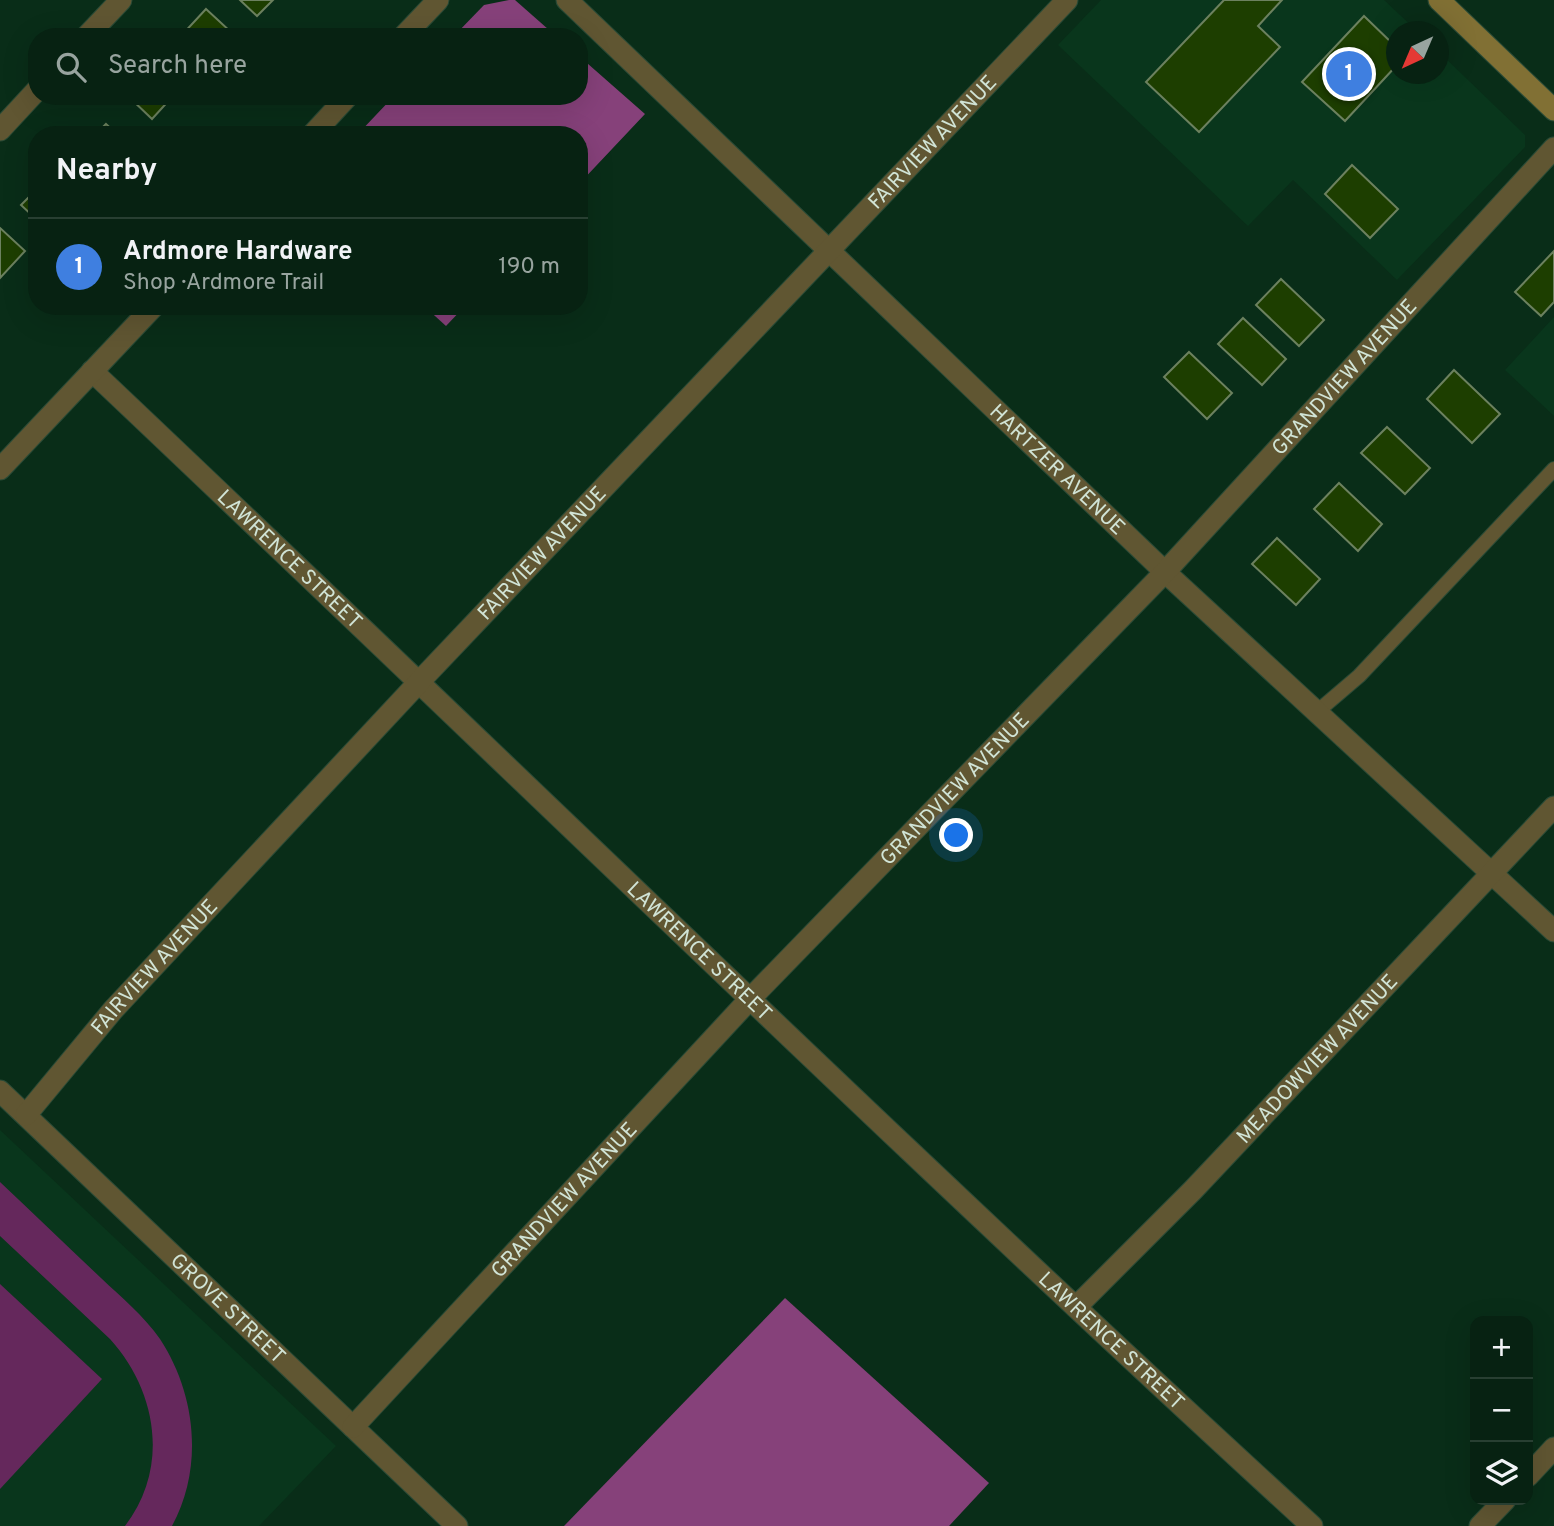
<!DOCTYPE html>
<meta charset="utf-8">
<style>
body{margin:0;font-family:Overpass,sans-serif;background:#152f20;color:#f1f3f6}
.controls{position:absolute;right:21px;bottom:21px;display:grid;overflow:hidden;border-radius:14px;box-shadow:0 7px 28px #0002}
.controls button{width:63px;height:63px;display:grid;place-items:center;padding:0;border:0;border-bottom:2px solid #283f32;background:#072212;color:#f1f3f6;font:35px sans-serif}
.compass{position:absolute;left:1386px;top:21px;width:63px;height:63px;border-radius:50%;background:#072212;box-shadow:0 7px 28px #0002;rotate:224deg}
.you{position:absolute;left:957px;top:836px;width:24px;height:24px;margin:-18px;border:5px solid #fff;border-radius:50%;background:#1a73e8;box-shadow:0 0 0 10px #1a73e833}
.badge{display:grid;place-items:center;width:46px;height:46px;border-radius:50%;background:#2563eb;color:#fff;font-size:23px;font-weight:700}
.pin{position:absolute;translate:-50% -50%;border:4px solid #fff;box-shadow:0 2px 7px #0006}
.list{margin:0;padding:0;list-style:none}
h2{display:flex;justify-content:space-between;align-items:center;height:91px;margin:0;padding:0 28px;font-size:30px}
h2 small{font-size:23px;font-weight:400;color:#98a49f}
.list li{display:grid;grid-template-columns:46px 1fr auto;gap:21px;align-items:center;box-sizing:border-box;height:98px;padding:0 28px;border-top:2px solid #283f32}
.list b{display:block;font-size:26px;white-space:nowrap}
.list p{margin:0;font-size:23px;white-space:nowrap;color:#98a49f}
.list em{font-size:23px;font-style:normal;color:#98a49f}
.icon{flex:none;width:38px;height:38px;fill:none;stroke:currentColor;stroke-width:2;stroke-linecap:round;stroke-linejoin:round}
.map{position:relative;flex:none;width:1554px;height:1526px;overflow:hidden}
.search{position:absolute;background:#072212;box-shadow:0 7px 28px #0002;left:28px;top:28px;width:560px;height:77px;display:flex;align-items:center;gap:18px;box-sizing:border-box;padding:0 24px;border-radius:28px;color:#98a49f;font-size:26px}
.panel{position:absolute;background:#072212;box-shadow:0 7px 28px #0002;left:28px;top:126px;width:560px;height:189px;border-radius:28px}
.map>svg:first-child{display:block}
.built{fill:#09361c}
.green{fill:#65285c}
.forest{fill:#86417a}
.building{fill:#1d3e00;stroke:#6c815f;stroke-width:2}
.lines{fill:none;stroke-linecap:round;stroke-linejoin:round}
.lane-casing{stroke:#294a36;stroke-width:16}
.street-casing{stroke:#294a36;stroke-width:23}
.secondary-casing{stroke:#294a36;stroke-width:23}
.lane{stroke:#605632;stroke-width:14}
.street{stroke:#605632;stroke-width:21}
.secondary{stroke:#817034;stroke-width:21}
.labels{text-anchor:middle;stroke-width:6;stroke-linejoin:round;paint-order:stroke}
.street-label{font-size:21px;fill:#d1e4d6;stroke:#092d18}
</style>
<div class="map">
<svg width="1554" height="1526" viewBox="0 0 1554 1526">
<rect width="100%" height="100%" fill="#092d18"/>
<g class="built">
<polygon points="1101,0 1384,0 1417,31 1396,32 1396,74 1438,74 1439,52 1525,135 1525,147 1397,280 1293,180 1248,226 1058,45"/>
<polygon points="1554,317 1554,416 1505,370"/>
<polygon points="0,1130 336,1446 259,1526 0,1526"/>
</g>
<g class="green">
<path d="M0,1182C34,1214 67,1246 101,1278C121,1297 144,1316 160,1339C196,1394 204,1467 172,1526H125C170,1467 157,1391 110,1339L0,1236Z"/>
<polygon points="0,1284 102,1379 0,1489"/>
</g>
<g class="forest">
<polygon points="509,0 515,0 557,37 453,37 484,5"/>
<polygon points="579,56 645,114 579,184 579,135 357,135 394,96 579,96"/>
<polygon points="424,306 465,306 446,326"/>
<polygon points="785,1298 989,1483 949,1526 564,1526"/>
</g>
<g class="building">
<polygon points="240,0 273,0 257,16"/>
<polygon points="1224,0 1282,0 1258,26 1280,47 1199,132 1146,82"/>
<polygon points="206,9 232,33 228,37 180,37"/>
<polygon points="1364,16 1396,47 1396,66 1345,121 1302,82"/>
<polygon points="128,96 173,96 152,119"/>
<polygon points="106,124 118,135 95,135"/>
<polygon points="1352,165 1398,209 1370,238 1325,194"/>
<polygon points="37,189 37,220 21,205"/>
<polygon points="0,228 25,251 0,278"/>
<polygon points="1554,251 1554,302 1541,316 1515,292"/>
<polygon points="1281,279 1324,320 1299,346 1256,305"/>
<polygon points="1243,318 1286,359 1262,385 1218,344"/>
<polygon points="1189,352 1232,393 1207,419 1164,377"/>
<polygon points="1454,370 1500,414 1472,443 1427,399"/>
<polygon points="1387,427 1430,468 1405,494 1361,453"/>
<polygon points="1339,483 1382,524 1358,551 1314,509"/>
<polygon points="1277,538 1320,579 1296,605 1252,564"/>
</g>
<g class="lines">
<defs>
<polyline id="lane" points="1318,711 1359,676 1554,469"/>
<g id="street">
<path id="s1" d="M567,0L1165,572L1554,931"/>
<polyline points="86,37 121,0"/>
<polyline points="403,37 438,0"/>
<polyline points="0,130 37,90"/>
<polyline points="312,135 348,96"/>
<path id="s2" d="M92,371C499,756 899,1148 1312,1526"/>
<polyline points="0,469 154,306"/>
<path id="s3" d="M0,1091L457,1526"/>
<path id="s4" d="M26,1115L113,1010L420,681L1067,0"/>
<path id="s5" d="M1076,1307L1193,1190L1554,807"/>
<path id="s6" d="M353,1427L749,1000L1165,572L1554,148"/>
<polyline points="1528,1476 1554,1448"/>
<polyline points="1480,1526 1505,1500"/>
</g>
<polyline id="secondary" points="1439,0 1554,110"/>
</defs>
<use href="#lane" class="lane-casing"/>
<use href="#street" class="street-casing"/>
<use href="#secondary" class="secondary-casing"/>
<use href="#lane" class="lane"/>
<use href="#street" class="street"/>
<use href="#secondary" class="secondary"/>
</g>
<g class="labels">
<g class="street-label">
<text dy="7" stroke="none"><textPath href="#s4" startOffset="1330">FAIRVIEW AVENUE</textPath></text>
<text dy="7" stroke="none"><textPath href="#s6" startOffset="1444">GRANDVIEW AVENUE</textPath></text>
<text dy="7" stroke="none"><textPath href="#s1" startOffset="679">HARTZER AVENUE</textPath></text>
<text dy="7" stroke="none"><textPath href="#s4" startOffset="763">FAIRVIEW AVENUE</textPath></text>
<text dy="7" stroke="none"><textPath href="#s2" startOffset="273">LAWRENCE STREET</textPath></text>
<text dy="7" stroke="none"><textPath href="#s6" startOffset="877">GRANDVIEW AVENUE</textPath></text>
<text dy="7" stroke="none"><textPath href="#s2" startOffset="840">LAWRENCE STREET</textPath></text>
<text dy="7" stroke="none"><textPath href="#s4" startOffset="196">FAIRVIEW AVENUE</textPath></text>
<text dy="7" stroke="none"><textPath href="#s5" startOffset="346">MEADOWVIEW AVENUE</textPath></text>
<text dy="7" stroke="none"><textPath href="#s6" startOffset="310">GRANDVIEW AVENUE</textPath></text>
<text dy="7" stroke="none"><textPath href="#s3" startOffset="315">GROVE STREET</textPath></text>
<text dy="7" stroke="none"><textPath href="#s2" startOffset="1407">LAWRENCE STREET</textPath></text>
</g>
</g>
</svg>
<div class="controls">
<button>+</button>
<button>−</button>
<button><svg class="icon" aria-label="layers" viewBox="0 0 24 24"><path d="M12 4l9 5-9 5-9-5zM3 14l9 5 9-5"/></svg></button>
</div>
<svg class="compass" viewBox="-18 -18 36 36"><path d="M0-13l5 13h-10z" fill="#e53935"/><path d="M0 13l5-13h-10z" fill="#98a49f"/></svg>
<div class="you"></div>
<div class="pin badge" style="left:1349px;top:74px;background:#3f7fe0">1</div>
<div class="search"><svg class="icon" aria-label="search" viewBox="0 0 24 24"><circle cx="10" cy="10" r="6"/><path d="M15 15l6 6"/></svg>Search here</div>
<section class="panel">
<h2>Nearby<small></small></h2>
<ul class="list">
<li><span class="badge" style="background:#3f7fe0">1</span><div><b>Ardmore Hardware</b><p>Shop · Ardmore Trail</p></div><em>190 m</em></li>
</ul>
</section>
</div>
